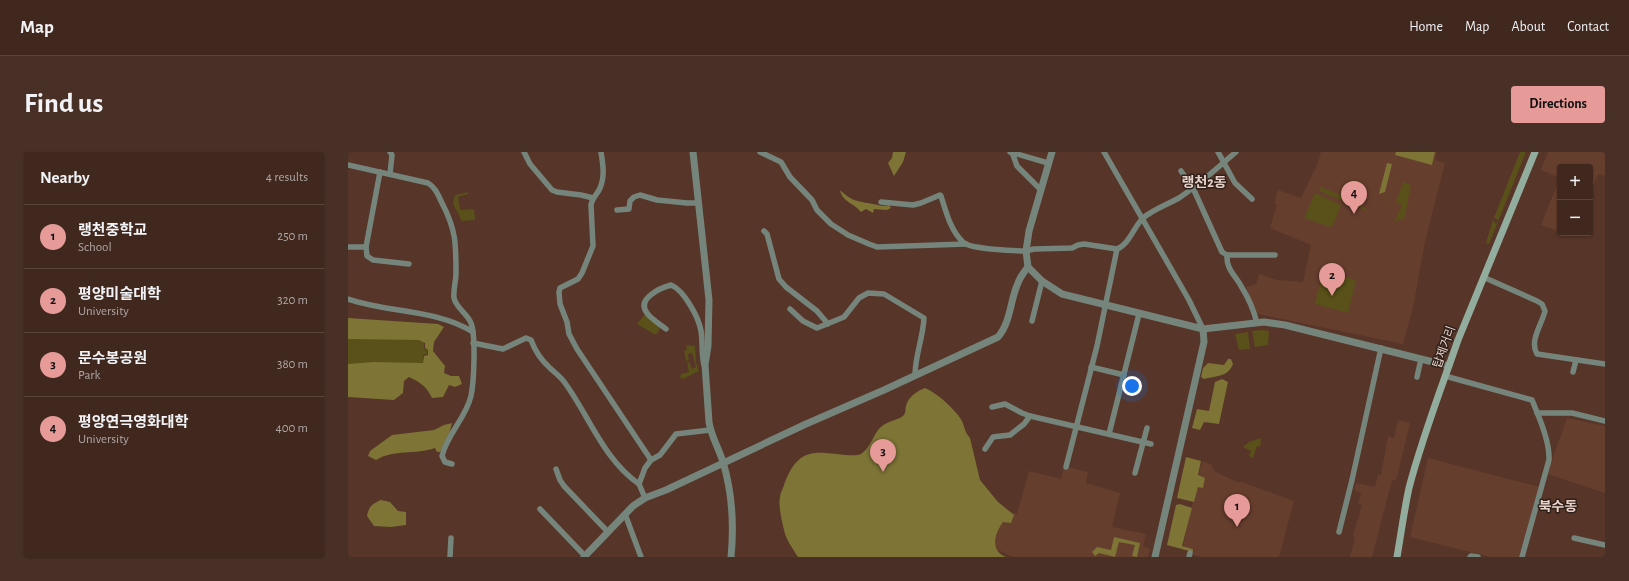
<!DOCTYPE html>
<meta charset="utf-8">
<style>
body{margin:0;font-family:"Alegreya Sans","Noto Sans KR",sans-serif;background:#483027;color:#f1f3f6}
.controls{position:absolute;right:12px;top:12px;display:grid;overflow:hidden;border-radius:4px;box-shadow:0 1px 3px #0004}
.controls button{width:36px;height:36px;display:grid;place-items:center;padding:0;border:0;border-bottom:1px solid #5a443c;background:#41281e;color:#f1f3f6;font:20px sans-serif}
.you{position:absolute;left:784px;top:234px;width:14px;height:14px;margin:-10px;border:3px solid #fff;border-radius:50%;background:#1a73e8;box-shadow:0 0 0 6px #1a73e833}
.badge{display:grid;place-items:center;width:26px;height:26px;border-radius:50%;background:#e69b98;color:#111;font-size:13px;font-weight:700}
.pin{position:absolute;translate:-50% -33px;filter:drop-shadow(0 1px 2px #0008)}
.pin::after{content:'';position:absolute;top:21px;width:14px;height:12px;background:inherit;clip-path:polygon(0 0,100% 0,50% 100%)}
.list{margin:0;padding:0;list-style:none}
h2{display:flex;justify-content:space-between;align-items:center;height:52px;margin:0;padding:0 16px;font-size:17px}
h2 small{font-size:13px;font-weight:400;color:#aea6a4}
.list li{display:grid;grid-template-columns:26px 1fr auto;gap:12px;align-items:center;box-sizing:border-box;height:64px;padding:0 16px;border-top:1px solid #5a443c}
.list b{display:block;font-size:15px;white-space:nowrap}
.list p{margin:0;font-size:13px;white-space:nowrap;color:#aea6a4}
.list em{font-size:13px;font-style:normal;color:#aea6a4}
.map{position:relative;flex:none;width:1257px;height:405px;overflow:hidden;border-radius:4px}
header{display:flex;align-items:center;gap:24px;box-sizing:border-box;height:56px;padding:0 20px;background:#41281e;border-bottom:1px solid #5a443c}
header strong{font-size:19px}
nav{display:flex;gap:22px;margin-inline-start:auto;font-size:14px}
.intro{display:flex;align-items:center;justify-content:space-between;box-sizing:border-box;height:96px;padding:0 24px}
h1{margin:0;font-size:28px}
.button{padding:10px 18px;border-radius:4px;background:#e69b98;color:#111;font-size:14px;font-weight:700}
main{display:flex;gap:24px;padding:0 24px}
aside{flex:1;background:#41281e;border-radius:4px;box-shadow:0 1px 3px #0004}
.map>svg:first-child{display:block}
.built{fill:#663e2e}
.green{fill:#595119}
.forest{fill:#7d7436}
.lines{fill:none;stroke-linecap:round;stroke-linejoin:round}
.minor{stroke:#75857c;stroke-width:5.5}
.tertiary{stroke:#75857c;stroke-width:7}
.secondary{stroke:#92ad9e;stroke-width:7}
.labels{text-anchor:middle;stroke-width:3;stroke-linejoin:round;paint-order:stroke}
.street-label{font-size:12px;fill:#e7d1c9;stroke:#31211b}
.quarter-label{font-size:14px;font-weight:bold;fill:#e7d1c9;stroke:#31211b}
</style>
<header>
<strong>Map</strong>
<nav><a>Home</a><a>Map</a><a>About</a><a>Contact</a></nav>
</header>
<div class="intro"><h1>Find us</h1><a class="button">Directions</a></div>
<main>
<aside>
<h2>Nearby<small>4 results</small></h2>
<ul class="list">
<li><span class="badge">1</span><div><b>랭천중학교</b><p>School</p></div><em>250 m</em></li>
<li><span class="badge">2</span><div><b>평양미술대학</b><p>University</p></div><em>320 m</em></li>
<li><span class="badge">3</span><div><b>문수봉공원</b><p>Park</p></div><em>380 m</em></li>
<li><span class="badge">4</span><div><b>평양연극영화대학</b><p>University</p></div><em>400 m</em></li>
</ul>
</aside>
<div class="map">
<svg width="1257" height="405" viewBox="0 0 1257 405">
<rect width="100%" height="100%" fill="#573528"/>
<g class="built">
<polygon points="973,0 1089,0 1087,8 1097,11 1077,90 1065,156 1055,192 910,162 905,153 898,135 908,132 911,122 929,128 955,130 963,93 922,76 929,53 926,51 930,38 953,46 969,13"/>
<polygon points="1200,0 1257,0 1257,22 1256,24 1250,22 1245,34 1242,33 1242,15 1212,15 1212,80 1193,73 1212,26 1193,18"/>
<polygon points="1219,266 1257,274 1257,341 1199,322"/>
<polygon points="1050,268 1062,271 1048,329 1044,328 1024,405 1002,405 1007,386 1005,384 1014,353 1010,352 1013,341 1006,338 1008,331 1027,335 1030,323 1033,323 1040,284 1046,286"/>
<polygon points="1080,306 1192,335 1173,405 1142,405 1062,385"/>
<polygon points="854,309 863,312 866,319 889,330 894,330 946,349 931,405 855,405 845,403 846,397 835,394"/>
<polygon points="716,314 740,320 738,331 772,341 764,375 798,382 795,394 802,397 800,405 665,405 641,394 652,357 669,362 681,319 713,327"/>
</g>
<g class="green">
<polygon points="1172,0 1178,0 1141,92 1138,91 1145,68 1148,72 1150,68 1146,66"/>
<polygon points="1055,30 1063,33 1056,68 1051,67 1046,71 1054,53 1048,51"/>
<polygon points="973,35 1007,49 1022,60 971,39"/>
<polygon points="120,40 120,42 110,45 112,58 126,57 127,68 114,69 105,52 106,45 108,43"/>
<polygon points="967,41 993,53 985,73 982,75 956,66"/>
<polygon points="975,119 1008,128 1000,161 967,152"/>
<polygon points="297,162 313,175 309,182 306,182 289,172"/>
<polygon points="915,178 921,179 920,193 907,195 904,179"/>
<polygon points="900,180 902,197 891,198 887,182"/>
<polygon points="0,186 76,187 76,197 79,198 79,202 75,203 75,213 0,213"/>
<polygon points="338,193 347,194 348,210 351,219 335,227 332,225 333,222 341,220 339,211 341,210 344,217 348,215 344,201 340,202 341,208 338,209 336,199 339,198"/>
<polygon points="913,286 912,295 909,294 905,306 901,304 903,299 895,295 901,290"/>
</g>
<g class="forest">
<polygon points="545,0 558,0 555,10 546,24 540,11 544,6"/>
<polygon points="1048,0 1087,0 1084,13 1047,3"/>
<polygon points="1039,11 1044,12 1037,40 1031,42"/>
<path d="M492,39H493C505,50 510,49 525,52C531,53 535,55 541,53L543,56L539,58L526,57L525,61L518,57L513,60C506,51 496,51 492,39Z"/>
<path d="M0,166L90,172L96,175L86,190L85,199L97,214L96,221L103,224H111L114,232L107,235L101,233L95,245L84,246C79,235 72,230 61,225L56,229L55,241L46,248L0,245V212L25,210L75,211L76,204L80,203V198L77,196V191L71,188L0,187Z"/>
<path d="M880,207H883L885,212C880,225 868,224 856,227L853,225L855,216L860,211L876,213Z"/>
<polygon points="874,227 880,230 871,272 856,270 852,278 844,276 849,257 861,259 867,230"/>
<path d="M577,236C588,240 609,259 614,269C617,276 617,281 622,286L632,328L650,350L666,363L663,371L655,370C647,381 641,398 658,405H450C445,397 438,388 436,378C434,369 430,354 432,345C432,341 435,337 436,333C442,317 449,303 467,301C478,299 506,306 513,302C521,297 525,285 530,278C538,268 550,269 556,263C558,260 557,257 558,254C560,245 569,239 577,236Z"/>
<path d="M104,271L102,279L92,300H89L87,296C67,303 46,297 28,308L20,304L22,299L44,283L86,278L96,273Z"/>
<polygon points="838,305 853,309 850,323 857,326 855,336 850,335 846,350 829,346"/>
<path d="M33,348L42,350L50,359L58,360V373L43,375L26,374L19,364C21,354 24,352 33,348Z"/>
<polygon points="832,352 844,356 834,394 845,397 845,400 819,393 828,353"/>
<polygon points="766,385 792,391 789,405 784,404 787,393 771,390 767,405 751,401 747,404 744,400 749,395 763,398"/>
</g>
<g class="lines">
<g class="minor">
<polyline points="176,0 182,12 204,38 209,40 233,43 245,46"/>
<path d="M253,0C255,12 257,25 252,36C249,43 244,46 243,53L245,94L234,121L230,127L212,136L211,140L212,152L219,170L221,182L229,197L303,308"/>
<polyline points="412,0 433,10 442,25 464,48 469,58 483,72 500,83 521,92 529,95 618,92"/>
<polyline points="662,0 700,11"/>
<polyline points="664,0 669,14 693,38"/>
<polyline points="756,0 841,148 855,177"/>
<polyline points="870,0 887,31 904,47"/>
<path d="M0,13L80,31C88,36 90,43 94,51C108,78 108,91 108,121C108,129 105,138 106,146C108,156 119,161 123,171C128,184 126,230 123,244C118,266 99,282 94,304L97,310L104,312"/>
<polyline points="833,19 845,36 874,100 879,103 927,103"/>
<polyline points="32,20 18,95 19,104 25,108 61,112"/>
<polyline points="42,22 44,3 42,0"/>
<path d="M533,50L565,53L573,51L592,43L593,44C598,60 603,80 616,91C624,97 667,99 678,99L686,97L724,96L730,93L736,92L769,97C781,92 785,77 794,67C802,59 820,52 831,46C852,32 869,16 888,0"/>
<polyline points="269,58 281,57 282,49 286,45 292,43 309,48 339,51 351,51"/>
<polyline points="416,79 419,82 431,127 438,135 469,159 480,172"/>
<polyline points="0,95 18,95"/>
<path d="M879,103C878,117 887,123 893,134C900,145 906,159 909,171"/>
<path d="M1135,125L1189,149L1194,152L1197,159C1194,172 1181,189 1189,202L1257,212"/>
<path d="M0,147C41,161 88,157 125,180"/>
<path d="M442,157L455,169L469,176L496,165L511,146L520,141L536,142L576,166C575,186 567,204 567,223"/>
<polyline points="684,169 694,129"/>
<path d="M318,177C312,172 303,167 299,161C288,147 312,136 323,133C336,138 351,166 353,179C355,191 353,201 356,213"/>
<path d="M125,191L155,197L178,186L183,188C187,199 193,208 202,216C207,221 213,225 217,231C241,264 256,308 291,332"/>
<polyline points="743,215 776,223"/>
<polyline points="1225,220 1228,208"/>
<path d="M1097,224L1184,248C1191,265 1202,290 1201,308L1174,405"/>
<polyline points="1069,225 1073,207"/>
<polyline points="644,255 657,252 674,261 682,264 803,292"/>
<polyline points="1189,261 1224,261 1257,269"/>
<polyline points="761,282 791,162"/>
<polyline points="637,297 645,285 662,283 676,272 682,264"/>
<polyline points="718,315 749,194 769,97"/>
<polyline points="208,317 212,328 216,334 260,380"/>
<polyline points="787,321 799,276"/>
<polyline points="297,346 291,332 297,316 303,308 312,303 328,282 362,278"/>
<polyline points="192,357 237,404"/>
<polyline points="277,362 293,405"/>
<polyline points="991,380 1004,328 1033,196"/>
<polyline points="1226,386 1257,393"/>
<polyline points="102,405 103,386"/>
<polyline points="841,405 842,401"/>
<polyline points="1122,405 1123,404 1130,405"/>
</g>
<g class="tertiary">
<path d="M345,0L361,148L360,194L357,213L361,270C363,284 371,297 375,310C384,340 386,374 383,405"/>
<polyline points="704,0 681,79 678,99 680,115 694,129 714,142 855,177 916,170 937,173 1101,214"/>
<path d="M236,405L285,354L297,346L318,338L458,272L536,238L650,185C663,170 662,148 670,131C672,125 676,120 680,115"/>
<polyline points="807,405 856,190 855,177"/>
</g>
<path class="secondary" d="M1049,405C1053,382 1056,359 1061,336C1074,286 1093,237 1110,188L1187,0"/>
</g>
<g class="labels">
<g class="street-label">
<text transform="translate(1096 195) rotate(-70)" y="4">탑제거리</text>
</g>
<g class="quarter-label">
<text x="856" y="35">랭천2동</text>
<text x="1210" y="359">북수동</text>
</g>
</g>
</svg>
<div class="controls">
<button>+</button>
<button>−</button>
</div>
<div class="you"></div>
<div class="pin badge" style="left:889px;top:375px">1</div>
<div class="pin badge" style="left:984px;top:144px">2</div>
<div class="pin badge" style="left:535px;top:320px">3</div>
<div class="pin badge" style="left:1006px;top:62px">4</div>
</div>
</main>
